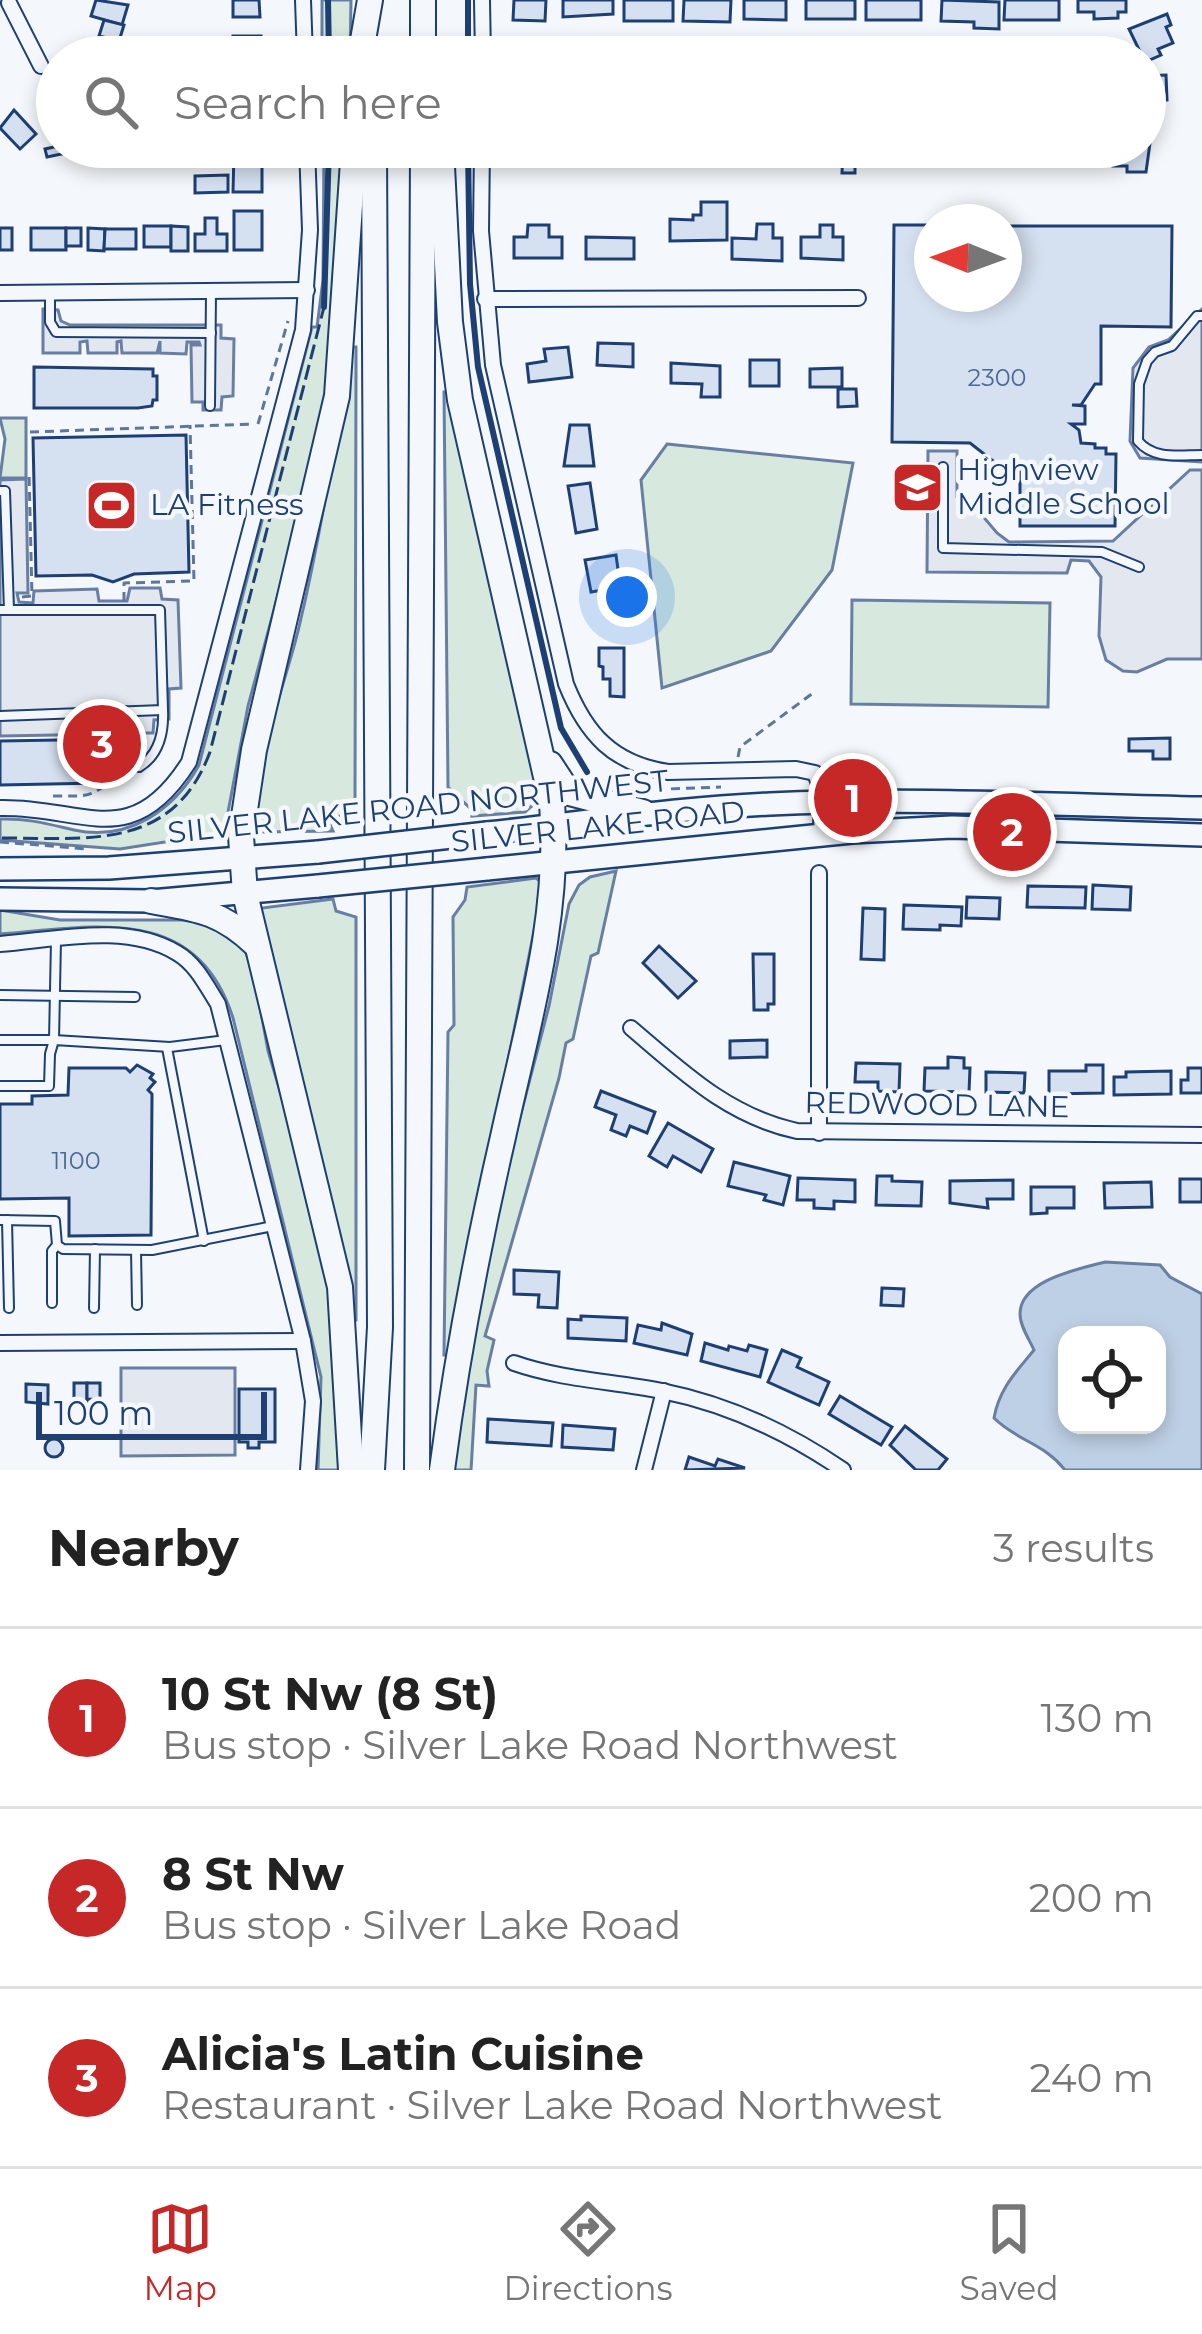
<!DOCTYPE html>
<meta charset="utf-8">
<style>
body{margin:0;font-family:Montserrat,sans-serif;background:#f2f2f2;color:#222}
.controls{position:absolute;right:36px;bottom:36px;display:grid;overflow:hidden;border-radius:24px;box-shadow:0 6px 18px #0003}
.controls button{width:108px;height:108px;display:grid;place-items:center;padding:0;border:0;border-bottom:3px solid #e0e0e0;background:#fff;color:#222;font:60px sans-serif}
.compass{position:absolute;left:914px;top:204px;width:108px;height:108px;border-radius:50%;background:#fff;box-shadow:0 6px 18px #0003;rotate:271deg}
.scale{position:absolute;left:36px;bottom:30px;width:231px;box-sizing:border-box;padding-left:12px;border:6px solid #1d3f73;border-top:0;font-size:33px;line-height:42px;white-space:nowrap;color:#1d3f73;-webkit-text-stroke:9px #f4f7fb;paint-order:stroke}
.you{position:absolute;left:627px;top:597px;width:42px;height:42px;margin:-30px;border:9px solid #fff;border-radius:50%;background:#1a73e8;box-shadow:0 0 0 18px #1a73e833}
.badge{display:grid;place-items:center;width:78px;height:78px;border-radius:50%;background:#c62828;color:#fff;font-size:39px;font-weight:700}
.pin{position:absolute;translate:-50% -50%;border:6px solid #fff;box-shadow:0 3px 12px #0006}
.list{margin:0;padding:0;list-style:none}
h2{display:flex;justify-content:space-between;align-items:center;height:156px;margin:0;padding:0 48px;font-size:51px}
h2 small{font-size:39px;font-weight:400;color:#767676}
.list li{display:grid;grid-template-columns:78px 1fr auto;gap:36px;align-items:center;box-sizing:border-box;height:180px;padding:0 48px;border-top:3px solid #e0e0e0}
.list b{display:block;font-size:45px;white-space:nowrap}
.list p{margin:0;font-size:39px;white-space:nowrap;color:#767676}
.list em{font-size:39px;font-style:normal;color:#767676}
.icon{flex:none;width:66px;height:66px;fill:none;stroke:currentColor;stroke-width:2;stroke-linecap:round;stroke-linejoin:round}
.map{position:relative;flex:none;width:1202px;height:1470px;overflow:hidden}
.search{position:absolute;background:#fff;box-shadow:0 6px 18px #0003;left:36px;right:36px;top:36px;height:132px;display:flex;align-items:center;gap:30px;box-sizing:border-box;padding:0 42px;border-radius:66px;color:#767676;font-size:45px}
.sheet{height:696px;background:#fff}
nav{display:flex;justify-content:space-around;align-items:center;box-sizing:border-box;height:168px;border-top:3px solid #e0e0e0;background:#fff;font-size:33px;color:#767676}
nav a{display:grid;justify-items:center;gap:6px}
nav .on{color:#c62828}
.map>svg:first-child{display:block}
.green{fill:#d7e8df;stroke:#687fa3;stroke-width:3}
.parking{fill:#e3e8f0;stroke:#687fa3;stroke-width:3}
.water{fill:#bed0e5;stroke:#687fa3;stroke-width:3;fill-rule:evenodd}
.building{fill:#d5e0f0;stroke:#1d3f73;stroke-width:3}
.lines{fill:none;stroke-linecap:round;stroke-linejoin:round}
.lane-casing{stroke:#1d3f73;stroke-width:12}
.street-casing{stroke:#1d3f73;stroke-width:18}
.secondary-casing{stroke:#1d3f73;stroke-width:26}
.highway-casing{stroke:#1d3f73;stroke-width:28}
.path{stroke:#5e769c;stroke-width:3;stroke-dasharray:9 6;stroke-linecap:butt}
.lane{stroke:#f4f7fb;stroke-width:8}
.street{stroke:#f4f7fb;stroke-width:14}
.secondary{stroke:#f4f7fb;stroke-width:21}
.highway{stroke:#f4f7fb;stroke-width:24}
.secondary-bridge-casing{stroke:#1d3f73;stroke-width:26;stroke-linecap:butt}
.secondary-bridge{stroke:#f4f7fb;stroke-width:21}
.fence{stroke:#1d3f73;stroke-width:3;stroke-dasharray:15 6;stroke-linecap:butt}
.wall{stroke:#1d3f73;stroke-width:6}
.labels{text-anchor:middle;stroke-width:9;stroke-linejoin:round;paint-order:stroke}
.number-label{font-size:24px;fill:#4b6792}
.poi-label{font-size:30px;fill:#1d3f73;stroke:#f4f7fb;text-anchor:start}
.street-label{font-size:30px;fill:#1d3f73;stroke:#f4f7fb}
</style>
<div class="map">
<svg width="1202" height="1470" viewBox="0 0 1202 1470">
<rect width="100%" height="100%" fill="#f4f7fb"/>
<g class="green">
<polygon points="322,0 351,0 350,57 322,57"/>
<path d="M324,147H344L335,354L317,451L248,706L225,828L223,833L120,849L0,840V819C27,818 48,824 74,830C128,842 174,810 199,765L312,327H317L323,280Z"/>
<path d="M349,347H356V373L355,803L330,825L333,831L260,832C247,776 286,684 299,627C321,535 336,440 349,347Z"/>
<polygon points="444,392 451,392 488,576 540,799 525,812 472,816 473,811 448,787"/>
<polygon points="0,418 26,418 26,478 0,478 5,439"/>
<polygon points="667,444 853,463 832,570 771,651 662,688 641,480"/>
<polygon points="852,600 1050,603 1048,707 851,704"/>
<polygon points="616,871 598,953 591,956 573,1039 566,1043 559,1078 485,1336 494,1340 487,1371 489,1386 476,1385 471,1470 450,1470 474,1294 549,1006 569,904 579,885 590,877"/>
<polygon points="536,878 541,882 537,916 449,1355 444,1355 448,1032 454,1025 453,917 465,900 467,887"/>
<polygon points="333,899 336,911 356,917 356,1320 349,1322 259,916 262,908"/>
<path d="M0,910L60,920H202L244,947L255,979L268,1051L293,1135L329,1287L341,1470H318L321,1377L233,1018C196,903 95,927 0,934Z"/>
</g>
<g class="parking">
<polygon points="43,309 58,310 61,321 70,325 221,325 221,338 234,339 233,396 222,397 221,410 203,410 203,402 192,402 191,345 200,345 199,342 187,342 186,354 160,353 160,341 157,353 122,353 121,341 117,342 117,353 88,353 87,341 80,342 80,353 43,353"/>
<polygon points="1202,309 1202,462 1140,458 1130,441 1133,368 1149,347 1168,340"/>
<polygon points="928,451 957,451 957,497 970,501 997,533 1009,542 1113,541 1190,470 1202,470 1202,659 1167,659 1137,672 1123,671 1106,660 1099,636 1101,577 1089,561 1071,560 1067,573 927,572"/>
<polygon points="26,479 28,593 17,593 19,602 33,603 34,591 97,589 99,601 127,601 130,588 160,588 162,599 178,600 181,688 169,689 169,719 154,720 153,733 135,733 132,721 111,721 111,734 0,736 0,480"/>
<polygon points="121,1368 235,1368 235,1455 121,1456"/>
</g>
<path class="water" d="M1105,1262L1160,1265L1170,1277L1202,1294V1470H1065C1044,1443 1017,1441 994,1418C999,1389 1016,1372 1034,1350C1029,1339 1020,1326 1020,1314C1020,1280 1079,1269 1105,1262ZM1067,1335H1157V1425H1067Z"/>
<g class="building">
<polygon points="96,0 128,5 122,25 91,16"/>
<polygon points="233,0 259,0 260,17 233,17"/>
<polygon points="514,0 546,0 545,21 513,20"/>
<polygon points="563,0 613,0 613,14 563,17"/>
<rect x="624" y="0" width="49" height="21"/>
<polygon points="684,0 731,0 730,22 683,21"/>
<polygon points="744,0 786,0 786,20 744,19"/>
<rect x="806" y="0" width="49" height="19"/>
<rect x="866" y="0" width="55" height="20"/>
<polygon points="942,0 999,2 999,29 974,28 974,22 941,21"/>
<polygon points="1005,0 1059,0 1059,20 1004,20"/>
<polygon points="1078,0 1126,0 1126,12 1118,12 1118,18 1094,19 1094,12 1078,12"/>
<polygon points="1167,14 1171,25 1166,27 1173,43 1158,49 1161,55 1145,62 1129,29"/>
<polygon points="104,20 124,25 119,41 99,36"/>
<rect x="233" y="36" width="28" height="21"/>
<polygon points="1166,75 1167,100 1160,101 1160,121 1145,121 1145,76"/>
<polygon points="14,110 36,134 20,149 0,128"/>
<polygon points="57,122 57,147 75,147 76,151 47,157 45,149 54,147 49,124"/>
<polygon points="1145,136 1151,136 1146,172 1127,172 1127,166 1113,166 1113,147 1145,147"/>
<polygon points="843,147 862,147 861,164 855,164 855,173 842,173"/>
<polygon points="234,152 262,152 262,192 233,192"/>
<polygon points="228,175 228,192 195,193 195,176"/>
<polygon points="701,202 727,202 727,240 670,241 670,219 693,220 693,215 701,215"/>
<rect x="234" y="211" width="28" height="39"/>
<polygon points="205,218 217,218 217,234 227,234 227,251 195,251 195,234 205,234"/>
<polygon points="757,224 773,224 773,238 782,238 782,261 732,259 732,238 756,239"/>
<polygon points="528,225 549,225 549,237 562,237 562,258 514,258 514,237 527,237"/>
<polygon points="820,225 833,225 833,237 843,237 843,260 801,258 801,237 820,237"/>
<polygon points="894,225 932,225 932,294 1004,294 1004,226 1172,226 1171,327 1101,326 1101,384 1095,384 1081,405 1072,405 1085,406 1085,424 1071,424 1079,430 1081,443 1095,444 1095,448 1106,448 1106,454 1116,454 1115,526 1020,526 1020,467 997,464 970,443 892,442"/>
<rect x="144" y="226" width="27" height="21"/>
<polygon points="171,226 188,227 188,251 171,251"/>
<rect x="0" y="228" width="12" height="22"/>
<rect x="31" y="228" width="35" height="22"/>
<rect x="66" y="228" width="15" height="18"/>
<polygon points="88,228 105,229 104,251 88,250"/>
<polygon points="105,229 136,229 136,249 104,249"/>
<polygon points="586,237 634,238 634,259 586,259"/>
<polygon points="598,343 633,344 633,367 597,365"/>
<polygon points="568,347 572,377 529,382 527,364 546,361 544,349"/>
<rect x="750" y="360" width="29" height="26"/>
<polygon points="671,363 720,366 720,397 701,397 702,384 671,383"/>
<polygon points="34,367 153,369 153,376 157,376 157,400 153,400 152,406 138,408 34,408"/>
<polygon points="842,368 842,387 810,387 810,369"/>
<polygon points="838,389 856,389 857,406 838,407"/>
<polygon points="570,425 589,425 594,466 564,466"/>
<polygon points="186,435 189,572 134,574 113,582 92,575 36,576 33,438"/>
<polygon points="590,483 597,529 576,533 568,486"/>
<polygon points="616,555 619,577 613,578 615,588 591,592 585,560"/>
<polygon points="599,648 624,648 624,697 610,696 610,679 603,679 603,667 599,666"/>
<polygon points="1170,738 1170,759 1153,759 1153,751 1129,751 1129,739"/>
<polygon points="119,739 120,763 100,783 0,785 0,741"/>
<polygon points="1093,885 1131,887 1130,910 1092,909"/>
<polygon points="1028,886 1086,887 1085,908 1027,907"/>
<polygon points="967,897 1000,898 999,919 966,918"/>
<polygon points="904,905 962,907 961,926 940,925 940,930 903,929"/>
<polygon points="863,908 885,909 884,960 861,959"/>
<polygon points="659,946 696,981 678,998 643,963"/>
<polygon points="753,954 774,954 774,1004 768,1004 768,1010 754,1010"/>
<polygon points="767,1040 767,1057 730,1058 730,1041"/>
<polygon points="948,1057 964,1058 964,1068 970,1068 969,1092 924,1091 925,1068 948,1068"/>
<polygon points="856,1063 900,1064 899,1092 878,1091 878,1082 855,1082"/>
<polygon points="137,1065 153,1074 150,1078 155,1082 148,1090 152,1094 151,1235 69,1236 69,1198 0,1199 0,1104 32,1104 32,1096 68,1095 69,1068 126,1068 130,1072"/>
<polygon points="1086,1065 1103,1065 1103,1093 1049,1094 1049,1071 1086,1071"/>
<polygon points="1188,1068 1202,1068 1202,1093 1181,1093 1181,1080 1188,1080"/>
<polygon points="1171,1071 1171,1094 1114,1095 1114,1077 1126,1077 1126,1072"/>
<polygon points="986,1072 1025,1073 1024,1093 986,1092"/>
<polygon points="601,1091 655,1112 647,1133 630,1126 626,1136 611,1130 616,1115 595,1107"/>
<polygon points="668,1123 713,1149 701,1172 673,1156 667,1167 649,1156"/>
<polygon points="734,1162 790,1176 783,1205 764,1200 766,1195 728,1186"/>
<polygon points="877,1176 892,1176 892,1181 922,1182 921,1206 876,1205"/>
<polygon points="798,1178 855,1180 855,1202 834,1201 834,1209 814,1208 814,1200 797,1200"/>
<rect x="1180" y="1179" width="22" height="23"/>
<polygon points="1013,1180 1013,1199 987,1199 988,1208 950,1203 950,1181"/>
<polygon points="1151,1182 1152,1207 1105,1208 1104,1183"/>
<polygon points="1031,1187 1074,1187 1074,1208 1047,1208 1047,1213 1031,1214"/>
<polygon points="514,1270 559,1272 557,1308 538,1307 539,1295 514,1294"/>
<polygon points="882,1288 904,1289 903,1306 881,1305"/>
<polygon points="581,1316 627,1318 626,1341 568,1338 568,1319 581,1320"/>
<polygon points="662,1323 692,1334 687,1355 634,1343 638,1325 661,1330"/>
<polygon points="705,1343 728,1350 729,1346 747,1351 749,1345 767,1350 760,1377 701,1361"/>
<polygon points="782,1350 801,1358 797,1367 829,1382 819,1405 768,1382"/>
<rect x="74" y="1383" width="13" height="22"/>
<polygon points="87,1383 100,1383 100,1400 87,1399"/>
<polygon points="26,1384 48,1385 48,1404 26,1402"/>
<polygon points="239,1389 275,1389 275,1442 259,1442 259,1448 248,1448 248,1442 239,1442"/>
<polygon points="840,1396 892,1427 881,1445 829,1414"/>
<polygon points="488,1419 553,1423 551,1446 487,1442"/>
<polygon points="563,1425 615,1429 613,1450 562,1447"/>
<polygon points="905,1426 947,1459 938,1470 916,1470 890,1445"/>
<circle cx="54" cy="1448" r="9"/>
<polygon points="689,1457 715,1466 718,1459 745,1468 685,1470"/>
</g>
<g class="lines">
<defs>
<g id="lane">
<polyline points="50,292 50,322 56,332 211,333"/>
<path d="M1202,316H1197L1172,346L1155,352L1147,361L1139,384L1138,441C1154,460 1179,455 1202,455"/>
<polyline points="210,406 211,291"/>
<polyline points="943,467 943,548 1102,552 1139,567"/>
<polyline points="0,491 5,491 9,610"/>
<polyline points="0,610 160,610 163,710 0,716"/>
<path d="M125,711V757L130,765L139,767C159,755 164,732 163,710"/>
<polyline points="0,995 135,997"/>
<polyline points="0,1040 54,1040 56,940"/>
<polyline points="167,1048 204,1241"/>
<polyline points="0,1086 49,1086 50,1054 54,1040 170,1047 226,1040"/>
<polyline points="0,1220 55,1221 57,1245 63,1249 152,1250 273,1226"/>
<polyline points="7,1220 9,1308"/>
<polyline points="136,1250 137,1305"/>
<polyline points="52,1303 52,1251 57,1245"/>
<polyline points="94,1308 95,1249"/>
</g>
<g id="street">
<polyline points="303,0 305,57"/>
<polyline points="482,0 483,57"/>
<polyline points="9,3 41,66"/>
<path d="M482,147L481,231L493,365L566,684C586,734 613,764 668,772L796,769L815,773L819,784L822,835"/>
<polyline points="0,293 307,290"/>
<polyline points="485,299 858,298"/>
<path d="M0,808C83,806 131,854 189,762L303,330L310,230L307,147"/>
<polyline points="819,873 819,1133"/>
<path d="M0,944C55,940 126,922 177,953C196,964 206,985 218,1004L303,1341L313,1401L308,1470"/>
<path d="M631,1028C683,1072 728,1116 797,1131L1202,1135"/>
<polyline points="0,1343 303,1341"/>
<path d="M514,1363C563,1380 612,1381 662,1391C727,1404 789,1433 843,1470"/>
<polyline points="644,1470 664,1391"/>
</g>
<g id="secondary">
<path d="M487,833C582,823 675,808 770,804C914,797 1058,805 1202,808"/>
<polyline points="0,869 109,868 318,852"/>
<polyline points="487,869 852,832 952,827 1202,835"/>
<polyline points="0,899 151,901 318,886"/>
</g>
<g id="highway">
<polyline points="423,0 423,57"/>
<polyline points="360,57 370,0"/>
<path d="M441,147L450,322L460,400L552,803C561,917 527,1026 503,1137C477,1250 457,1355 442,1470"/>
<polyline points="550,764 569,793 643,812"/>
<path d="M151,901C197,909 221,911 256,945"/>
<polyline points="351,1470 340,1287 245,894 241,836 254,750 337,396 354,147"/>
<polyline points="372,1470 380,1327 374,147"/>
<polyline points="417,1470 423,147"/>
</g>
</defs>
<use href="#lane" class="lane-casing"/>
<use href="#street" class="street-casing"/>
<use href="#secondary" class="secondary-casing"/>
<use href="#highway" class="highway-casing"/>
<g class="path">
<polyline points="258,424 288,321"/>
<polyline points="30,432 254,424"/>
<polyline points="22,597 32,596 29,473"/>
<polyline points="124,601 124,583 194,581 190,425"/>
<polyline points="738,757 740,747 813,693"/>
<polyline points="641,790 721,787"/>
<path d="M53,796C87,796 94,799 118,772"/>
<polyline points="0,842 88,849"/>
<polyline points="174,843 218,835"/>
</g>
<use href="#lane" class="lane"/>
<use href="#street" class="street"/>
<use href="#secondary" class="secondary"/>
<use href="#highway" class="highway"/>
<defs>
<g id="secondary-bridge">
<polyline points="318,852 487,833"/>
<polyline points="318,886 487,869"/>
</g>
</defs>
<use href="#secondary-bridge" class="secondary-bridge-casing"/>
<use href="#secondary-bridge" class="secondary-bridge"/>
<path class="fence" d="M2,838C89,838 173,851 210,752L324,307"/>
<g class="wall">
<polyline points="328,0 329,57"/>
<polyline points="468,0 468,57"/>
<polyline points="468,147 470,284 478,367 561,728 587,772"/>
<polyline points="324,307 329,147"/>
</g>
</g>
<defs>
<symbol id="school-square" viewBox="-11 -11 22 22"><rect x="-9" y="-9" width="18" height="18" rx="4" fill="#c62828" stroke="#f4f7fb"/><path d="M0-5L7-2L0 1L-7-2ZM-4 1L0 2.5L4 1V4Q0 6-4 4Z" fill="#fff"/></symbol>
<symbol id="stadium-square" viewBox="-11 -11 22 22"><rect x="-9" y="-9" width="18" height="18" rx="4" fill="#c62828" stroke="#f4f7fb"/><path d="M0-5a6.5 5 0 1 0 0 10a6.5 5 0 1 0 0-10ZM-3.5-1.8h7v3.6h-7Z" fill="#fff"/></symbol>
</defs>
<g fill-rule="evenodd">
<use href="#school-square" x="888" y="458" width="59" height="59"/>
<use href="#stadium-square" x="82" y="476" width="59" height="59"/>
</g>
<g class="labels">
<g class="number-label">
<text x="997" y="386">2300</text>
<text x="76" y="1169">1100</text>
</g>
<g class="poi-label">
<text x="957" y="480">Highview<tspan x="957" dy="34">Middle School</tspan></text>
<text x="150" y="515">LA Fitness</text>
</g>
<g class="street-label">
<text transform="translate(418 807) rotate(-6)" y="10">SILVER LAKE ROAD NORTHWEST</text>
<text transform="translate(598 827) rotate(-6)" y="10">SILVER LAKE ROAD</text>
<text transform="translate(937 1105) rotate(1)" y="10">REDWOOD LANE</text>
</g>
</g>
</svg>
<div class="controls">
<button><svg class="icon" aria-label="locate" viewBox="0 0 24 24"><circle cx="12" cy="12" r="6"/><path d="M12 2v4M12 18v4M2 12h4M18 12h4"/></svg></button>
</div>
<svg class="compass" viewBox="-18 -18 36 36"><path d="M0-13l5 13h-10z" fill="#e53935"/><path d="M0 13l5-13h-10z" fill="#767676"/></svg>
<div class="scale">100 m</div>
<div class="you"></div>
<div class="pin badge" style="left:853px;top:798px">1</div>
<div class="pin badge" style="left:1012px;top:832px">2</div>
<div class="pin badge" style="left:102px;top:744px">3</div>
<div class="search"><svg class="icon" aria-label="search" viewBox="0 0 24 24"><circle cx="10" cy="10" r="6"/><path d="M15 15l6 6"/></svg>Search here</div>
</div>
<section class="sheet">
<h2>Nearby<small>3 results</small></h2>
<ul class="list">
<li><span class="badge">1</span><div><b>10 St Nw (8 St)</b><p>Bus stop · Silver Lake Road Northwest</p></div><em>130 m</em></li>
<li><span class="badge">2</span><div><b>8 St Nw</b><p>Bus stop · Silver Lake Road</p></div><em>200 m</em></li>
<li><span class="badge">3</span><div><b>Alicia's Latin Cuisine</b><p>Restaurant · Silver Lake Road Northwest</p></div><em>240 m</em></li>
</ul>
</section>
<nav>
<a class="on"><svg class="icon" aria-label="map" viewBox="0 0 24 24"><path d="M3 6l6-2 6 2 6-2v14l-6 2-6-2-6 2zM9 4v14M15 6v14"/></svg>Map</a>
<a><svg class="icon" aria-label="directions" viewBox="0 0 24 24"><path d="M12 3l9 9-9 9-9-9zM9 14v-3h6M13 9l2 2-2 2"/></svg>Directions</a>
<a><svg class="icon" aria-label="saved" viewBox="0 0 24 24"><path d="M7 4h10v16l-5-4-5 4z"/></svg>Saved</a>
</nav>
